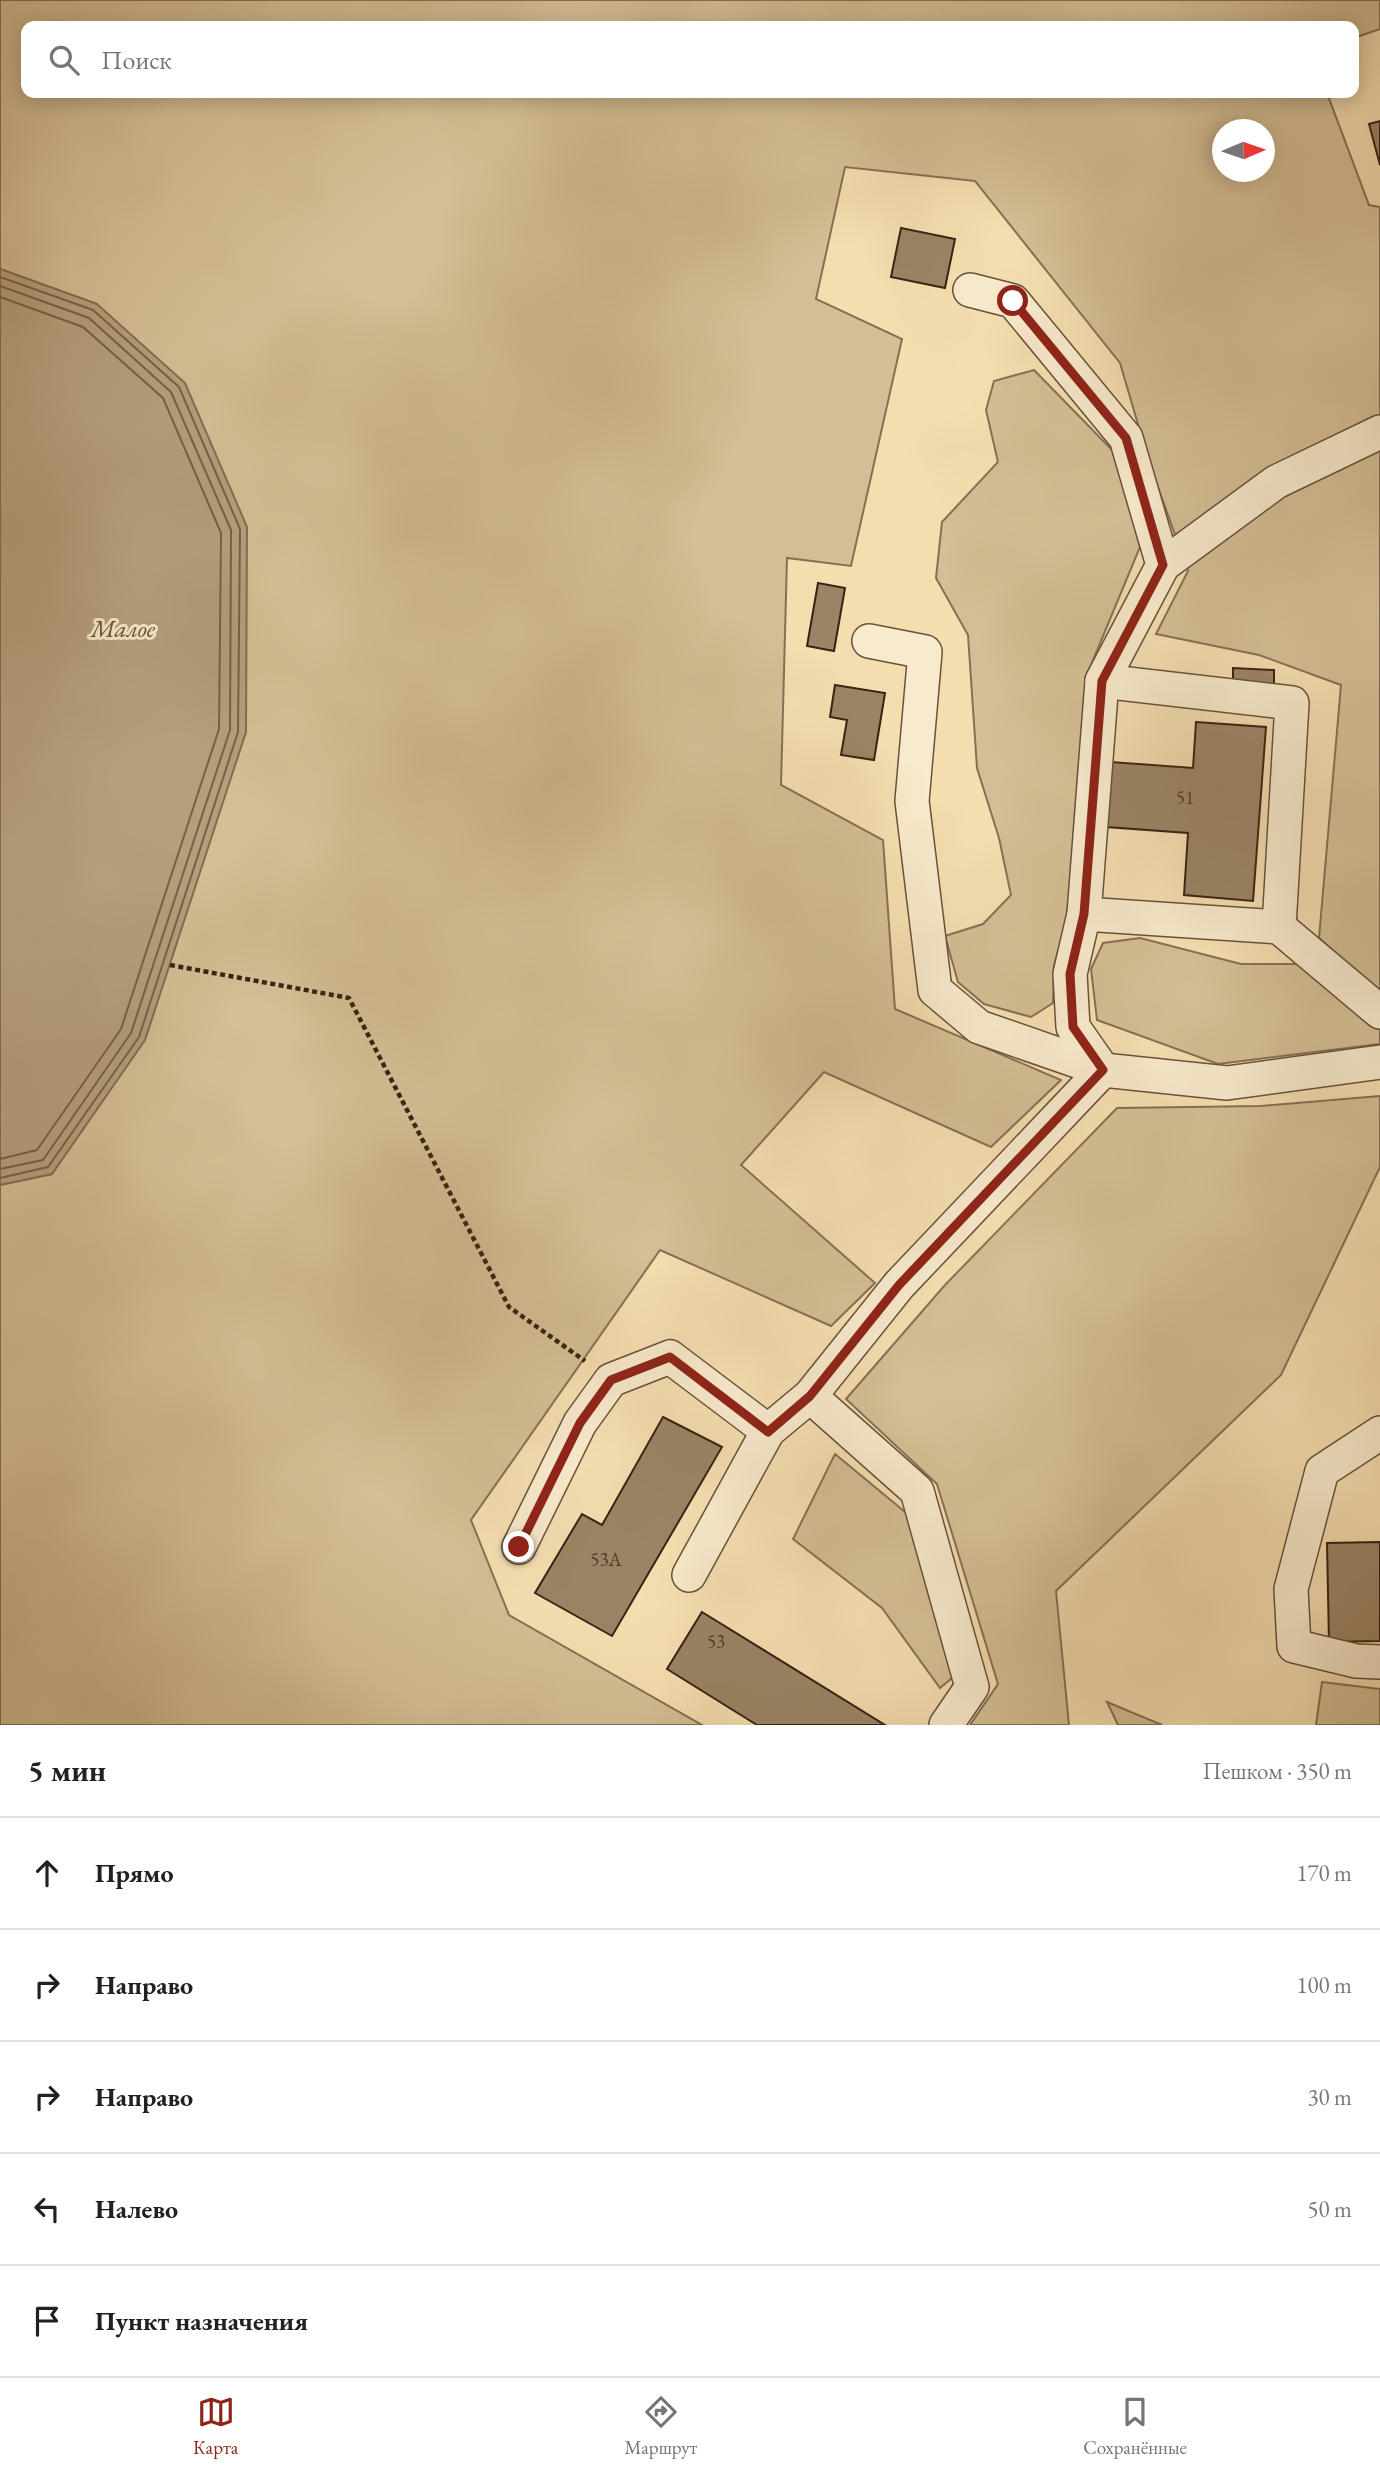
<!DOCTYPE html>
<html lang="ru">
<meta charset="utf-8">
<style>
body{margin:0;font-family:"EB Garamond",serif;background:#f6f6f6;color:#202124}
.compass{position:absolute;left:1212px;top:119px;width:63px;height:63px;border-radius:50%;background:#fff;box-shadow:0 4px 18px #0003;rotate:88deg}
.stop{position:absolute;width:21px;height:21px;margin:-16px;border:5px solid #8f2418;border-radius:50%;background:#fff}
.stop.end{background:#8f2418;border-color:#fff;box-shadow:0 2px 7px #0008}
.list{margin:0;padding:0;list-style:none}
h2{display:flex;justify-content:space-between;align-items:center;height:91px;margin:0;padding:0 28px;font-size:30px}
h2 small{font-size:23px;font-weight:400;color:#757577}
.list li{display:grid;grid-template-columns:46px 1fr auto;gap:21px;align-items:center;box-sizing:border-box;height:112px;padding:0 28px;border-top:2px solid #e0e0e0}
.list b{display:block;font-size:26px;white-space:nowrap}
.list em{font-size:23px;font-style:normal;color:#757577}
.icon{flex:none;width:38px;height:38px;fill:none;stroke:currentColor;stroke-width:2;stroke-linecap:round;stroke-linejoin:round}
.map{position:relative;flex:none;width:1380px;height:1725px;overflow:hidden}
.search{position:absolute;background:#fff;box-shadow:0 4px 18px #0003;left:21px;right:21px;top:21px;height:77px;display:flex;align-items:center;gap:18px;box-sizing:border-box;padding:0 24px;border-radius:14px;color:#757577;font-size:26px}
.sheet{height:651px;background:#fff}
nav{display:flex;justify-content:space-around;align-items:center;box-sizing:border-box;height:98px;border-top:2px solid #e0e0e0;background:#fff;font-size:19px;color:#757577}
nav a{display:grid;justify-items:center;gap:4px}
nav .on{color:#8f2418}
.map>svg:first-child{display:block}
.green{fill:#d4be95;stroke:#867054;stroke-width:2;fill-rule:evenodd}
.water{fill:#b49e7b;stroke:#836c52;stroke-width:2}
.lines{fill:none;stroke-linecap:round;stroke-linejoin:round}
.shore{stroke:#766048;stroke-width:2}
.building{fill:#9a8465;stroke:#392214;stroke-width:2}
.minor-casing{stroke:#68513b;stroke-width:36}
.path{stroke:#392214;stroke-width:4.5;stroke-dasharray:5 3.5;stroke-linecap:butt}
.minor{stroke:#f8eacc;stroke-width:33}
.route{stroke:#8f2418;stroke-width:9}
.labels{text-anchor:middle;stroke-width:6;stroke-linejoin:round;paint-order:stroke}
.number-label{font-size:19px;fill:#513a28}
.water-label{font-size:24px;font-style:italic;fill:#644d38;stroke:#f8eacc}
</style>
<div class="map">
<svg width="1380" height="1725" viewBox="0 0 1380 1725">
<rect width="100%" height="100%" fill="#f4deb0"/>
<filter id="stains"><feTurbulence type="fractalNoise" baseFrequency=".00286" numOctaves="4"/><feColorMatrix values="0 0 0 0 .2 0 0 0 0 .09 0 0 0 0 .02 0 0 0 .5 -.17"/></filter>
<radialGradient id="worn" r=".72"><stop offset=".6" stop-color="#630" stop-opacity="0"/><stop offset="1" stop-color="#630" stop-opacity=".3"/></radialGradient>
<g class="green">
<path d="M0,0H1380V29L1354,38V26H26V93H1327L1369,205L1380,207V993L1319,938L1341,685L1259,655L1156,634L1188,571L1150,465L1120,363L975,181L845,167L816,299L902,339L851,566L787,558L781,785L883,840L895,1009L1061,1080L991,1147L824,1072L741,1165L875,1283L831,1326L660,1250L471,1520L509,1615L702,1725H0V1185L52,1174L97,304L0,269ZM1222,130H1264V172H1222Z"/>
<polygon points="1034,370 1116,454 1140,547 1086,677 1069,910 1054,966 1053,1003 1031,1017 984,1004 958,982 945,936 983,924 1011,895 999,838 977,768 968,635 936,578 942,522 998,462 986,410 994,381"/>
<polygon points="1140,938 1241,964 1303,964 1380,1029 1380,1044 1218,1064 1097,1020 1091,969 1103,943"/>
<polygon points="1380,1096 1380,1167 1281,1375 1056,1591 1069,1725 970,1725 998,1684 937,1484 846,1399 945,1285 1117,1108 1260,1106"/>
<polygon points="835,1454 910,1516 957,1674 940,1688 882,1608 793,1539"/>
<polygon points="1322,1682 1380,1689 1380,1725 1316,1725"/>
<polygon points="1107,1702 1162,1725 1118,1725"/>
</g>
<polygon class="water" points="0,269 97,304 185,383 247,527 246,732 145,1040 52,1174 0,1185"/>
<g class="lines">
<g class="shore">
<polyline points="0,277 93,310 179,387 240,529 238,732 139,1037 48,1167 0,1178"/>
<polyline points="0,286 89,318 171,392 231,530 230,730 131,1033 43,1160 0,1169"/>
<polyline points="0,297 83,327 163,398 221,533 219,729 121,1029 37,1150 0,1159"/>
</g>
</g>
<g class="building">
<polygon points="1380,121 1380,165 1369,124"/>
<polygon points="901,228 955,239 945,288 891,277"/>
<polygon points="818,583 845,588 834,651 807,646"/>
<polygon points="1233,668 1274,670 1274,686 1233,685"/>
<polygon points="835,685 885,693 874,760 841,755 847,720 830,717"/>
<polygon points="1196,722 1266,727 1253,901 1184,895 1188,833 1106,827 1111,762 1193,768"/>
<polygon points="663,1417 722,1447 612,1636 535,1593 582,1514 602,1525"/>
<polygon points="1380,1542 1380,1641 1329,1642 1327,1543"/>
<polygon points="702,1612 885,1725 757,1725 667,1669"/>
</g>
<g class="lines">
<defs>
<g id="minor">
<polyline points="1163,565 1276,482 1380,432"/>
<polyline points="869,641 925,652 912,801 935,990 979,1027 1103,1070 1073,1027 1070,974 1084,914 1102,681 1163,565 1126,438 1013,301 970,290"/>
<polyline points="1102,681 1292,703 1279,927"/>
<polyline points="1084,914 1279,927 1380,1012"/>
<polyline points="810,1396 917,1491 972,1687 946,1725"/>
<polyline points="1380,1433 1322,1471 1291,1589 1294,1646 1356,1661 1380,1662"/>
<polyline points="519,1547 580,1423 611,1380 670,1357 768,1431"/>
<polyline points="689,1575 768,1431 810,1396 899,1285 1103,1070 1227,1083 1380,1062"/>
</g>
</defs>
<use href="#minor" class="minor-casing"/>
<polyline class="path" points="170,965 349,998 509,1307 585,1361"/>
<use href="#minor" class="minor"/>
</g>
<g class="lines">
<polyline class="route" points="519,1547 580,1423 611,1380 670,1357 768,1432 810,1396 899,1285 1103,1070 1073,1027 1070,974 1084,914 1102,681 1163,565 1126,438 1013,301"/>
</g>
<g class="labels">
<g class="number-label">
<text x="1185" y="804">51</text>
<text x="606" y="1566">53А</text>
<text x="716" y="1648">53</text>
</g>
<g class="water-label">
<text x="123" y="637">Малое</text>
</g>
</g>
<rect width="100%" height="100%" filter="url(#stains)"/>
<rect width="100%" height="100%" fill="url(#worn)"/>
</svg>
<svg class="compass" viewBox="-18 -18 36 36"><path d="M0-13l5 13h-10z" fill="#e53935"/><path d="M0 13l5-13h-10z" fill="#757577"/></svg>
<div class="stop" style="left:1013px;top:301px"></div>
<div class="stop end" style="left:519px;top:1547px"></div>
<div class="search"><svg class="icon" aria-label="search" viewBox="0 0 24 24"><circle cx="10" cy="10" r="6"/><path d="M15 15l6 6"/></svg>Поиск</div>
</div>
<section class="sheet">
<h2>5 мин<small>Пешком · 350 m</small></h2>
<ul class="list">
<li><svg class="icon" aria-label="ahead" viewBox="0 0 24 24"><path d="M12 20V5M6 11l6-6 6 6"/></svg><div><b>Прямо</b></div><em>170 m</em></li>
<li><svg class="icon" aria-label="right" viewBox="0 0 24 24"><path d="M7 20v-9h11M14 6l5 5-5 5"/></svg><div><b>Направо</b></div><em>100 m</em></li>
<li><svg class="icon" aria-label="right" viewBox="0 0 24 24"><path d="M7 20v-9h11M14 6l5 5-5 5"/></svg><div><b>Направо</b></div><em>30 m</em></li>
<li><svg class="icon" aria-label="left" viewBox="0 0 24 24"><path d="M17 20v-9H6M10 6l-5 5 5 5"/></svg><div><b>Налево</b></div><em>50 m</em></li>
<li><svg class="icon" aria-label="arrive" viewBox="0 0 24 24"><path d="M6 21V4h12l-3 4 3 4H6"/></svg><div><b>Пункт назначения</b></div></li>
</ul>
</section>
<nav>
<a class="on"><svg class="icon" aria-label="map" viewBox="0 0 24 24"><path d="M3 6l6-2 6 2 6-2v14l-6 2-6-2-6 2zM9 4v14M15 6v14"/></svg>Карта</a>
<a><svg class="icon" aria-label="directions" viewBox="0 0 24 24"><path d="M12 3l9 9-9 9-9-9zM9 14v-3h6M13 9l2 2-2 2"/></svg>Маршрут</a>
<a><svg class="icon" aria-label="saved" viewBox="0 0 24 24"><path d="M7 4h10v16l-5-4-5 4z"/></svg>Сохранённые</a>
</nav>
